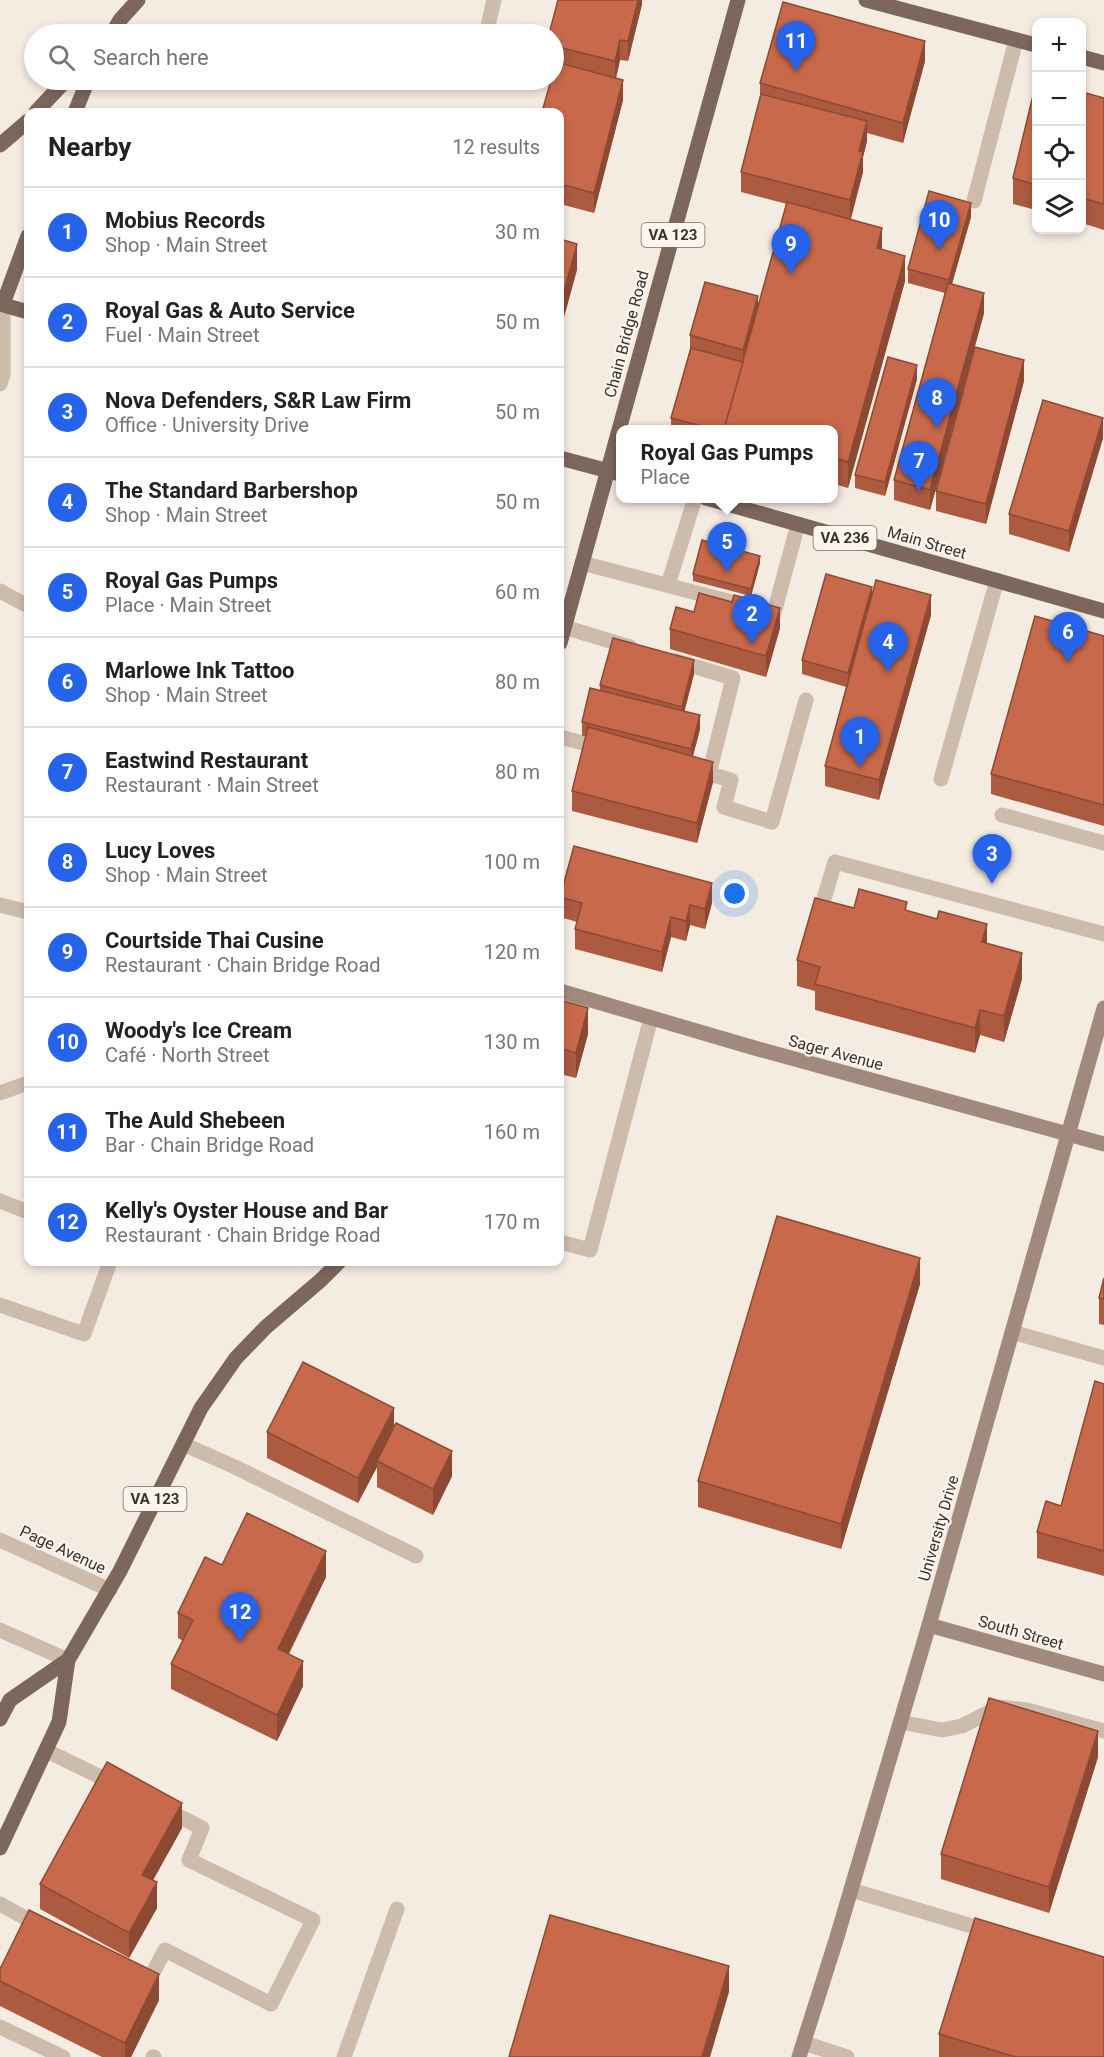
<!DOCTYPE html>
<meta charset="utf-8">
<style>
body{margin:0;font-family:Roboto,sans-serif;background:#f6f6f6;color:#222}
.controls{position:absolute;right:18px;top:18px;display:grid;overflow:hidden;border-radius:12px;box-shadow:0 3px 9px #0003}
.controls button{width:54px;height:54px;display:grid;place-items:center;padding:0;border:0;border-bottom:2px solid #e0e0e0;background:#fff;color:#222;font:30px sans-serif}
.you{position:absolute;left:735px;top:894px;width:21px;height:21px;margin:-15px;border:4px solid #fff;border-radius:50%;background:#1a73e8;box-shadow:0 0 0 9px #1a73e833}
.badge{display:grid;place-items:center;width:39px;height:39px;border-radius:50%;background:#2563eb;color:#fff;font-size:20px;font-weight:700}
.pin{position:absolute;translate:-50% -50px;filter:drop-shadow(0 2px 3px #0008)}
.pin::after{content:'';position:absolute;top:32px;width:21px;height:18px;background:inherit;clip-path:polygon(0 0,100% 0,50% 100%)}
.popup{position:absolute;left:616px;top:425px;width:222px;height:78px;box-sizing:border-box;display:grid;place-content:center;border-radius:12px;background:#fff;filter:drop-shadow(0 2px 4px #0005);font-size:20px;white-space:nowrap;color:#767676}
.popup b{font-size:22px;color:#222}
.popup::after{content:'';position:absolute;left:50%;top:100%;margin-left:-12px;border:12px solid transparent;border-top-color:#fff}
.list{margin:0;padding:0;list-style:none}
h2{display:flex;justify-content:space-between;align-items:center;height:78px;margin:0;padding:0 24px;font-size:26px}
h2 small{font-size:20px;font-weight:400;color:#767676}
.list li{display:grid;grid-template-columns:39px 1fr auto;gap:18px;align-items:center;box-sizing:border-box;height:90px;padding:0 24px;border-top:2px solid #e0e0e0}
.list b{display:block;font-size:22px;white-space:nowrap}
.list p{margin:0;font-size:20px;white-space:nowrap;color:#767676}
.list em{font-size:20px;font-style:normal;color:#767676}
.icon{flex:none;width:33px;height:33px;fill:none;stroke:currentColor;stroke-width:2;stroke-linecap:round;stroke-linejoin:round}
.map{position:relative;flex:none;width:1104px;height:2057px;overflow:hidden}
.search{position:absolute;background:#fff;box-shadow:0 3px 9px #0003;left:24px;top:24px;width:540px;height:66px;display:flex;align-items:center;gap:15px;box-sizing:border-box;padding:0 21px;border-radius:33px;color:#767676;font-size:22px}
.panel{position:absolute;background:#fff;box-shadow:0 3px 9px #0003;left:24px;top:108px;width:540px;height:1158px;border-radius:12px}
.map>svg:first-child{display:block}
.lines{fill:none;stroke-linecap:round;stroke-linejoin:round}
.lane{stroke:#cdbbac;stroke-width:15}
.street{stroke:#cdbbac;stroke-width:15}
.secondary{stroke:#a18a7d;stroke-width:15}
.primary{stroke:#7d675c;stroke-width:15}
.wall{fill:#ac5a40}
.shaded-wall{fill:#8c4a34}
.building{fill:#c8694b;stroke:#8c4a34;stroke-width:1.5}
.labels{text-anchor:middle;stroke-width:4.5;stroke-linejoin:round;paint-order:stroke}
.shield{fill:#fbf5ee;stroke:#756b66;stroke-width:1.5}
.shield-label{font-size:15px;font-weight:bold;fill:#3b302b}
.street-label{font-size:16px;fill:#3b302b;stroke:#fbf5ee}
</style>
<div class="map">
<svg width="1104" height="2057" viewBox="0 0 1104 2057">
<rect width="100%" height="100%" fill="#f4ebe1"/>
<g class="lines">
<g class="lane">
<polyline points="486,34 494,0"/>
<polyline points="974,201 1016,40"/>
<polyline points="582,563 774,613 798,524"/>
<polyline points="668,585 695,498"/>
<polyline points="0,591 28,606"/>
<polyline points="564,627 630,647"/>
<polyline points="676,661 733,678 709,774 731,780 724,807 772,822 806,700"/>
<polyline points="560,737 603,748"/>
<polyline points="941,779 997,580"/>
<polyline points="1002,815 1104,843"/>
<polyline points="0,905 28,912"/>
<polyline points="820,912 835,862 1104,934"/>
<polyline points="0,1093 28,1083"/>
<polyline points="0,1201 28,1212"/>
<polyline points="560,1242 590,1250 651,1018"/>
<polyline points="0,1305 84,1334 110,1262"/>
<polyline points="1012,1332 1104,1358"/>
<polyline points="183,1444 235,1467 416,1556"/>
<polyline points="900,1722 942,1730 962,1726 999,1707 1027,1710 1104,1731"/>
<polyline points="47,1751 117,1785"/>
<polyline points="851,1890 992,1932"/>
<polyline points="0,1904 42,1927"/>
<polyline points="141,1979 148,1982 165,1950 271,2004 313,1920 189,1860 202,1828 165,1809"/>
<polyline points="0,2027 63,2057"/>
<polyline points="804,2043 847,2057"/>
<polyline points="153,2057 154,2057"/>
<polyline points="344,2057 397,1909"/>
</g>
<g class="street">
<polyline points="0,384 3,375 3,304"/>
<polyline points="0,1540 110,1590"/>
<polyline points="0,1630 68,1660"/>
</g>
<g class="secondary">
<polyline points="560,991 758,1049 1104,1144"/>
<polyline points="929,1625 1104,1674"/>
<polyline points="799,2057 837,1937 929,1625 1104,1008"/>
</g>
<g class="primary">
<polyline points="866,0 1036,45"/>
<polyline points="112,34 120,20 138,0"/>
<polyline points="1082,57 1104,63"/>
<polyline points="36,112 66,80"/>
<polyline points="75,112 88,80"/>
<polyline points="0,145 28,121"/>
<polyline points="0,304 28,312"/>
<polyline points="3,304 28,236"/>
<polyline points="560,458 620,474"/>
<polyline points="706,498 1104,611"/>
<polyline points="560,643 738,0"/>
<polyline points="0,1719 10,1700 68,1660"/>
<polyline points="0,1848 59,1722 68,1660 120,1571 201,1408 236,1358 266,1327 321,1280 339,1262"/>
</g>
</g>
<g class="wall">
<polygon points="642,0 642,4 628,61 620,60 616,78 623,100 594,213 560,204 560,112 554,67 554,34"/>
<polygon points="925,61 903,143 867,133 867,141 863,157 863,172 851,219 882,249 905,281 848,488 834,484 834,429 671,429 671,418 690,349 690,335 758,308 787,204 741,192 741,172 760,96 760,83"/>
<polygon points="1036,83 1036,210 1013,204 1013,178"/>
<polygon points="1082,92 1104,98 1104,230 1082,223"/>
<polygon points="971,217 952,284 984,313 930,510 894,500 894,480 945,293 908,283 908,269"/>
<polygon points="917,379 885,496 855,488 855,475"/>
<polygon points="1024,381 986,524 936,511 936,491"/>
<polygon points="1103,438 1069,552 1009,534 1009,514"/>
<polygon points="760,563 751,596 693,581 693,574"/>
<polygon points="872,595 931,615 879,800 825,786 825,766 846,687 802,674 802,660"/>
<polygon points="732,602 780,628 766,677 670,649 670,629 694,612"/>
<polygon points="1104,636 1104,826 991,794 991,774"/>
<polygon points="694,674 684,711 700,729 693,756 713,782 697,843 572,811 572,791 586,736 582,736 582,722 600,691 600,685"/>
<polygon points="560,897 712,903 705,929 690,925 686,941 671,937 662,972 575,949 575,929 577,922 560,917"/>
<polygon points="854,908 907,911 987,944 1022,979 1004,1042 980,1035 975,1053 815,1010 815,991 797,986 797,960"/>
<polygon points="560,1000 588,1034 576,1078 560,1074"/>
<polygon points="1104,1278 1104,1325 1099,1324 1099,1298"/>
<polygon points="920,1284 841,1549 698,1507 698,1481"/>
<polygon points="1104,1384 1104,1576 1037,1558 1037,1532 1061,1506"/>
<polygon points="394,1427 452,1476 433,1515 377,1487 377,1467 358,1503 267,1458 267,1432"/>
<polygon points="222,1565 326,1577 289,1654 303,1686 277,1741 171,1689 171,1664 183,1641 178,1638 178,1613"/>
<polygon points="1098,1757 1049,1913 941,1879 941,1854"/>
<polygon points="182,1828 153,1880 157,1908 129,1958 40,1909 40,1884"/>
<polygon points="0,1969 159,2000 131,2057 102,2057 0,2006"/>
<polygon points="939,2034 1104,2057 939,2057"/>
</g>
<g class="shaded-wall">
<polygon points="638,0 642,0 642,4 628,61 628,41"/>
<polygon points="620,40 620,60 615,82 615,61"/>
<polygon points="925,41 925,61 903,143 903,123"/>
<polygon points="623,80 623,100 594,213 594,193"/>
<polygon points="867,121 867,141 863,157 863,172 850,220 850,200 859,151"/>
<polygon points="971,203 971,217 949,294 949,280"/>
<polygon points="882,228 882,253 877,248"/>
<polygon points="577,244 577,270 560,332 560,306"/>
<polygon points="905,256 905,281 848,488 848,462"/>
<polygon points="984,293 984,313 930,510 930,490"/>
<polygon points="758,296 758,310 743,364 743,350"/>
<polygon points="1024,360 1024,381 986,524 986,504"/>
<polygon points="917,365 917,379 885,496 885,482"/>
<polygon points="1103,418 1103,438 1069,552 1069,531"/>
<polygon points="760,556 760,563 751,596 751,589"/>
<polygon points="872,587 872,600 848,687 848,673"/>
<polygon points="931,595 931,615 879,800 879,780"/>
<polygon points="780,608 780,628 766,677 766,656"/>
<polygon points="694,660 694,674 682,721 682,707"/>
<polygon points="700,715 700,729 691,763 691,749"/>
<polygon points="713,762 713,782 697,843 697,823"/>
<polygon points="712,883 712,903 705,929 705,909"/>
<polygon points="690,905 690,925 686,941 686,921"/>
<polygon points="671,917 671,937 662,972 662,952"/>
<polygon points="987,924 987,950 982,942"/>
<polygon points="1022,953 1022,979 1004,1042 1004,1016"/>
<polygon points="588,1008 588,1034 576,1078 576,1053"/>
<polygon points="980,1010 980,1035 975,1053 975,1028"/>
<polygon points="920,1258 920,1284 841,1549 841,1524"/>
<polygon points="394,1408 394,1434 377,1461 377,1467 358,1503 358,1478"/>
<polygon points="452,1451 452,1476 433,1515 433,1489"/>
<polygon points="326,1551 326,1577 278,1674 278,1649"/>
<polygon points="303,1661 303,1686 277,1741 277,1715"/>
<polygon points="1098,1731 1098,1757 1049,1913 1049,1887"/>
<polygon points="182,1803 182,1828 142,1900 142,1875"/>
<polygon points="157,1882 157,1908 129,1958 129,1933"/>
<polygon points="729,1966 729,1992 710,2057 702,2057"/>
<polygon points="159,1974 159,2000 131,2057 125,2057 125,2043"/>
</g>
<g class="building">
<polygon points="558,0 638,0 628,41 620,40 615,61 554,46 554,34 549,34"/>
<polygon points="783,2 925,41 903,123 760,83"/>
<polygon points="556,62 623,80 594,193 560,184 560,112 542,112 551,80 554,80 554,70"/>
<polygon points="1036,83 1036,185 1013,178"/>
<polygon points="1082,92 1104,98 1104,204 1082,198"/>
<polygon points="761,94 867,121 859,151 863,152 850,200 741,172"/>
<polygon points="929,191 971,203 949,280 908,269"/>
<polygon points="787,202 882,228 877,248 905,256 848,462 834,458 834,429 724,429"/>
<polygon points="560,239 577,244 560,306"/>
<polygon points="705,282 758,296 743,350 690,335"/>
<polygon points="948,283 984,293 930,490 894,480"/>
<polygon points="975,347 1024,360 986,504 936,491"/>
<polygon points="691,348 743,362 724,429 713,429 671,418"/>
<polygon points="888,357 917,365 885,482 855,475"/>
<polygon points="1043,400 1103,418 1069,531 1009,514"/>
<polygon points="702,540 760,556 751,589 693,574"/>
<polygon points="826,574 872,587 848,673 802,660"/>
<polygon points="876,580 931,595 879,780 825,766"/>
<polygon points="699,593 732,602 734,595 780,608 766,656 670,629 676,607 694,612"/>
<polygon points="1035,616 1104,636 1104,805 991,774"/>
<polygon points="613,638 694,660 682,707 600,685"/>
<polygon points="590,688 700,715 691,749 582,722"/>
<polygon points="588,727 713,762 697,823 572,791"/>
<polygon points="574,846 712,883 705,909 690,905 686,921 671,917 662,952 575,929 582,903 560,897"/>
<polygon points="859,889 907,902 905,910 937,919 939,911 987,924 982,942 1022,953 1004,1016 980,1010 975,1028 815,984 820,967 797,960 815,898 854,908"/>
<polygon points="560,1000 588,1008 576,1053 560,1048"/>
<polygon points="777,1216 920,1258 841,1524 698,1481"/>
<polygon points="1104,1278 1104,1299 1099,1298"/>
<polygon points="303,1362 394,1408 358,1478 267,1432"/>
<polygon points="1095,1381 1104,1384 1104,1551 1037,1532 1046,1501 1061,1506"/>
<polygon points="396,1423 452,1451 433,1489 377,1461"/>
<polygon points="247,1513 326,1551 278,1649 303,1661 277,1715 171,1664 193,1620 178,1613 205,1557 222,1565"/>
<polygon points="989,1698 1098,1731 1049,1887 941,1854"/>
<polygon points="107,1762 182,1803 142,1875 157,1882 129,1933 40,1884"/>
<polygon points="29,1910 159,1974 125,2043 0,1981 0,1969"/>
<polygon points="550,1915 729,1966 702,2057 509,2057"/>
<polygon points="975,1918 1104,1957 1104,2057 1016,2057 939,2034"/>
</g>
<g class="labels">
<g class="shield">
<rect x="641.5" y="223" width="63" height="24" rx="4.5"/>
<rect x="813.5" y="526" width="63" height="24" rx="4.5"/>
<rect x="123.5" y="1487" width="63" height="24" rx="4.5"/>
</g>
<g class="shield-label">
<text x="673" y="240">VA 123</text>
<text x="845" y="543">VA 236</text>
<text x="155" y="1504">VA 123</text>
</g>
<g class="street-label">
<text transform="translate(626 334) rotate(-75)" y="6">Chain Bridge Road</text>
<text transform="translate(927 542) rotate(16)" y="6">Main Street</text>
<text transform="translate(836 1052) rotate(15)" y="6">Sager Avenue</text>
<text transform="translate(938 1528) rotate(-74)" y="6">University Drive</text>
<text transform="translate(63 1549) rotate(25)" y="6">Page Avenue</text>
<text transform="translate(1021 1632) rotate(16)" y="6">South Street</text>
</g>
</g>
</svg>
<div class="controls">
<button>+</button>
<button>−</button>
<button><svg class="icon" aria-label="locate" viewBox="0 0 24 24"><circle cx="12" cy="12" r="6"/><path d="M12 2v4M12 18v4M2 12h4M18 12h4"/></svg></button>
<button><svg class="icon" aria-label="layers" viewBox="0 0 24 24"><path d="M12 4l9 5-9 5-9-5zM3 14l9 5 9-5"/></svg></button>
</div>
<div class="you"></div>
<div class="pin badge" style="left:860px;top:767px">1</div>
<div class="pin badge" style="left:752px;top:644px">2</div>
<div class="pin badge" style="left:992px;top:884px">3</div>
<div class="pin badge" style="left:888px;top:672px">4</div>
<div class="pin badge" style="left:727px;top:572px">5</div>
<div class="popup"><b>Royal Gas Pumps</b>Place</div>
<div class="pin badge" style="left:1068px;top:662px">6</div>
<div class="pin badge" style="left:919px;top:491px">7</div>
<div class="pin badge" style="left:937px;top:428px">8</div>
<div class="pin badge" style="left:791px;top:274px">9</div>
<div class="pin badge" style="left:939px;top:250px">10</div>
<div class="pin badge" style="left:796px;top:71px">11</div>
<div class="pin badge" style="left:240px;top:1642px">12</div>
<div class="search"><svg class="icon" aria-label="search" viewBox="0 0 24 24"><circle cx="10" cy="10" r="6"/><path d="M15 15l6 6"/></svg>Search here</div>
<section class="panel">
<h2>Nearby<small>12 results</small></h2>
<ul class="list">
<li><span class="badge">1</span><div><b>Mobius Records</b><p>Shop · Main Street</p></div><em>30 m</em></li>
<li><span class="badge">2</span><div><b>Royal Gas &amp; Auto Service</b><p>Fuel · Main Street</p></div><em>50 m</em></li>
<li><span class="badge">3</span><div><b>Nova Defenders, S&amp;R Law Firm</b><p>Office · University Drive</p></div><em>50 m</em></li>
<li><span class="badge">4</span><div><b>The Standard Barbershop</b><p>Shop · Main Street</p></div><em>50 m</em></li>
<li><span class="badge">5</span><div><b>Royal Gas Pumps</b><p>Place · Main Street</p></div><em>60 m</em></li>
<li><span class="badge">6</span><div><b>Marlowe Ink Tattoo</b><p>Shop · Main Street</p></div><em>80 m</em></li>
<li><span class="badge">7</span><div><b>Eastwind Restaurant</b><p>Restaurant · Main Street</p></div><em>80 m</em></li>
<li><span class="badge">8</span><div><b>Lucy Loves</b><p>Shop · Main Street</p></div><em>100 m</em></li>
<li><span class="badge">9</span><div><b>Courtside Thai Cusine</b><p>Restaurant · Chain Bridge Road</p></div><em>120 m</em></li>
<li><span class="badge">10</span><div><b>Woody's Ice Cream</b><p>Café · North Street</p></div><em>130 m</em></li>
<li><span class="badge">11</span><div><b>The Auld Shebeen</b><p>Bar · Chain Bridge Road</p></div><em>160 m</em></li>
<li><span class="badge">12</span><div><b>Kelly's Oyster House and Bar</b><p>Restaurant · Chain Bridge Road</p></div><em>170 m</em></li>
</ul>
</section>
</div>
